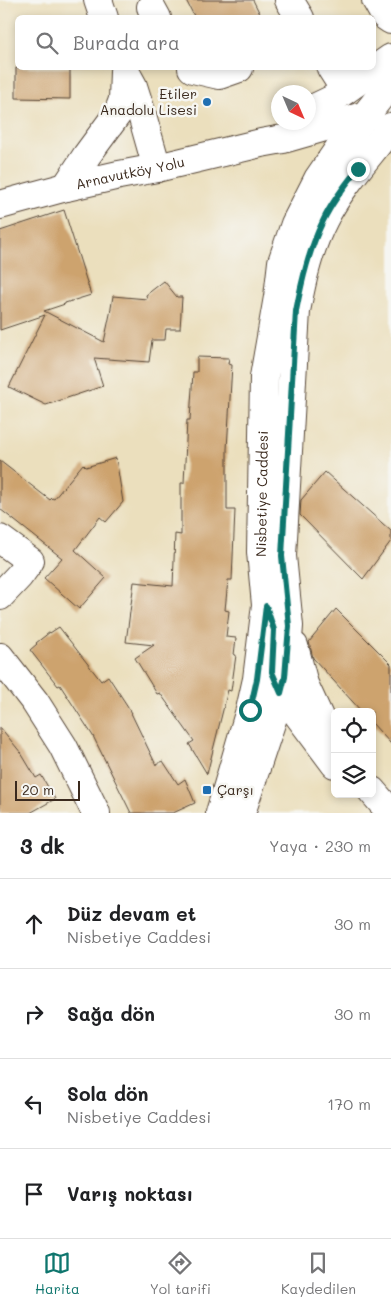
<!DOCTYPE html>
<html lang="tr">
<meta charset="utf-8">
<style>
body{margin:0;font-family:Mali,sans-serif;background:#f2f2f2;color:#202124}
.controls{position:absolute;right:15px;bottom:15px;display:grid;overflow:hidden;border-radius:8px;box-shadow:0 2px 8px #0003}
.controls button{width:45px;height:45px;display:grid;place-items:center;padding:0;border:0;border-bottom:1px solid #e0e0e0;background:#fff;color:#202124;font:25px sans-serif}
.compass{position:absolute;left:271px;top:85px;width:45px;height:45px;border-radius:50%;background:#fff;box-shadow:0 2px 8px #0003;rotate:136deg}
.scale{position:absolute;left:15px;bottom:12px;width:65px;box-sizing:border-box;padding-left:5px;border:2px solid #3b2a1e;border-top:0;font-size:14px;line-height:18px;white-space:nowrap;color:#3b2a1e;-webkit-text-stroke:4px #f6f6f2;paint-order:stroke}
.stop{position:absolute;width:15px;height:15px;margin:-11px;border:4px solid #0f766e;border-radius:50%;background:#fff}
.stop.end{background:#0f766e;border-color:#fff;box-shadow:0 1px 5px #0008}
.list{margin:0;padding:0;list-style:none}
h2{display:flex;justify-content:space-between;align-items:center;height:65px;margin:0;padding:0 20px;font-size:21px}
h2 small{font-size:16px;font-weight:400;color:#757577}
.list li{display:grid;grid-template-columns:32px 1fr auto;gap:15px;align-items:center;box-sizing:border-box;height:90px;padding:0 20px;border-top:1px solid #e0e0e0}
.list b{display:block;font-size:19px;white-space:nowrap}
.list p{margin:0;font-size:16px;white-space:nowrap;color:#757577}
.list em{font-size:16px;font-style:normal;color:#757577}
.icon{flex:none;width:28px;height:28px;fill:none;stroke:currentColor;stroke-width:2;stroke-linecap:round;stroke-linejoin:round}
.map{position:relative;flex:none;width:391px;height:813px;overflow:hidden}
.search{position:absolute;background:#fff;box-shadow:0 2px 8px #0003;left:15px;right:15px;top:15px;height:55px;display:flex;align-items:center;gap:12px;box-sizing:border-box;padding:0 18px;border-radius:8px;color:#757577;font-size:19px}
.sheet{height:425px;background:#fff}
nav{display:flex;justify-content:space-around;align-items:center;box-sizing:border-box;height:70px;border-top:1px solid #e0e0e0;background:#fff;font-size:14px;color:#757577}
nav a{display:grid;justify-items:center;gap:2px}
nav .on{color:#0f766e}
.map>svg:first-child{display:block}
.building{fill:#cda36e}
.lines{fill:none;stroke-linecap:round;stroke-linejoin:round}
.minor-casing{stroke:#554536;stroke-width:30}
.major-casing{stroke:#554536;stroke-width:30}
.minor{stroke:#fff;stroke-width:28}
.major{stroke:#fff;stroke-width:28}
.route{stroke:#0f766e;stroke-width:6}
.poi-dot{fill:#1f6fb2;stroke:#f6f6f2;stroke-width:2}
.labels{text-anchor:middle;stroke-width:5;stroke-linejoin:round;paint-order:stroke}
.poi-label{font-size:14px;fill:#3b2a1e;stroke:#f6f6f2;text-anchor:end}
.street-label{font-size:14px;fill:#3b2a1e;stroke:#f6f6f2}
</style>
<div class="map">
<svg width="391" height="813" viewBox="0 0 391 813">
<rect width="100%" height="100%" fill="#f6f6f2"/>
<filter id="ink" filterUnits="userSpaceOnUse"><feTurbulence type="fractalNoise" baseFrequency=".02" numOctaves="2"/><feDisplacementMap in="SourceGraphic" scale="10" xChannelSelector="R" yChannelSelector="G"/><feConvolveMatrix kernelMatrix="1 2 1 2 8 2 1 2 1" color-interpolation-filters="sRGB"/></filter>
<filter id="wash" filterUnits="userSpaceOnUse"><feTurbulence type="fractalNoise" baseFrequency=".0096" numOctaves="4" result="noise"/><feDisplacementMap in="SourceGraphic" scale="20" xChannelSelector="R" yChannelSelector="G"/><feGaussianBlur stdDeviation="1.12" result="paint"/><feColorMatrix in="noise" values="0 0 0 0 0 0 0 0 0 0 0 0 0 0 0 0 0 1.4 0 .05"/><feComposite in="paint" operator="in"/></filter>
<g filter="url(#wash)">
<rect width="100%" height="100%" fill="#ebdfbd"/>
<g id="blocks">
<g class="building">
<polygon points="186,0 253,0 262,18 195,18"/>
<polygon points="16,68 70,68 70,99 16,98"/>
<polygon points="64,210 91,295 65,303 65,304 44,311 104,342 110,314 113,296 147,299 146,295 164,281 177,297 182,297 180,329 166,329 165,340 152,340 149,362 94,358 103,386 46,405 9,387 45,315 0,330 0,231"/>
<polygon points="197,357 229,358 228,364 232,365 227,449 227,510 235,510 232,580 228,580 225,610 229,611 226,637 236,638 234,655 236,655 231,691 228,690 207,774 189,744 194,741 160,693 157,694 135,658 154,645 126,642 134,582 173,586 175,534 181,535 181,483 184,483 187,420 190,420 193,372 197,372"/>
<polygon points="116,458 123,502 106,522 100,517 75,550 106,578 79,609 44,578 62,558 0,509 0,461 50,500 52,498 54,499 83,464 86,467"/>
<polygon points="325,472 391,531 391,541 363,579 300,515 301,500"/>
<polygon points="336,609 391,664 391,744 372,723 372,712 362,712 313,658 309,642"/>
<polygon points="59,627 101,681 108,676 132,713 131,713 156,765 163,761 178,784 185,779 195,803 173,813 131,813 93,736 60,685 58,686 30,650 37,644 36,643 50,632 50,633"/>
<polygon points="0,727 21,753 36,778 41,775 55,799 30,813 0,813"/>
</g>
</g>
</g>
<g filter="url(#ink)">
<use href="#blocks" fill-opacity="0" stroke="#554536" stroke-width="1"/>
<g class="lines">
<defs>
<g id="minor">
<polyline points="289,0 300,18"/>
<polyline points="376,0 385,16 391,20"/>
<polyline points="151,7 157,18"/>
<polyline points="192,68 193,69 219,75 239,68"/>
<polyline points="331,68 345,90"/>
<polyline points="0,539 30,561 19,576 0,596"/>
<polyline points="0,657 35,702 63,746 96,813"/>
</g>
<g id="major">
<polyline points="98,0 104,18"/>
<polyline points="127,75 133,86 140,108 157,168"/>
<polyline points="308,111 331,100 391,58"/>
<polyline points="66,187 87,155 118,113 123,100 124,71"/>
<path id="s1" d="M0,205L66,187L119,175L157,168L261,143L283,139L370,114"/>
<polyline points="294,646 304,684 327,734"/>
<polyline points="275,680 281,693 296,712 335,764"/>
<polyline points="372,791 391,813"/>
<path id="s2" d="M220,813L250,710L257,679L266,605L261,552L264,377L278,297L282,262L295,224L318,179L338,150L391,83"/>
<path d="M241,813L281,693L285,677L289,626L282,556L296,311C302,279 309,248 324,219C341,186 368,157 391,127"/>
</g>
</defs>
<use href="#minor" class="minor-casing"/>
<use href="#major" class="major-casing"/>
<use href="#minor" class="minor"/>
<use href="#major" class="major"/>
</g>
</g>
<g class="lines" filter="url(#ink)">
<path class="route" d="M250,710L257,679L266,606L274,630L272,672L281,693L285,677L289,626L282,556L296,311C302,280 309,250 323,221C332,202 345,185 358,169"/>
</g>
<g class="poi-dot">
<circle cx="207" cy="102" r="5"/>
<rect x="202" y="785" width="10" height="10" rx="2.5"/>
</g>
<g class="labels">
<g class="poi-label">
<text x="197" y="99">Etiler<tspan x="197" dy="16">Anadolu Lisesi</tspan></text>
<text x="217" y="795" text-anchor="start">Çarşı</text>
</g>
<g class="street-label">
<text dy="5" stroke="none"><textPath href="#s1" startOffset="134">Arnavutköy Yolu</textPath></text>
<text dy="5" stroke="none"><textPath href="#s2" startOffset="325">Nisbetiye Caddesi</textPath></text>
</g>
</g>
</svg>
<div class="controls">
<button><svg class="icon" aria-label="locate" viewBox="0 0 24 24"><circle cx="12" cy="12" r="6"/><path d="M12 2v4M12 18v4M2 12h4M18 12h4"/></svg></button>
<button><svg class="icon" aria-label="layers" viewBox="0 0 24 24"><path d="M12 4l9 5-9 5-9-5zM3 14l9 5 9-5"/></svg></button>
</div>
<svg class="compass" viewBox="-18 -18 36 36"><path d="M0-13l5 13h-10z" fill="#e53935"/><path d="M0 13l5-13h-10z" fill="#757577"/></svg>
<div class="scale">20 m</div>
<div class="stop" style="left:250px;top:710px"></div>
<div class="stop end" style="left:358px;top:169px"></div>
<div class="search"><svg class="icon" aria-label="search" viewBox="0 0 24 24"><circle cx="10" cy="10" r="6"/><path d="M15 15l6 6"/></svg>Burada ara</div>
</div>
<section class="sheet">
<h2>3 dk<small>Yaya · 230 m</small></h2>
<ul class="list">
<li><svg class="icon" aria-label="ahead" viewBox="0 0 24 24"><path d="M12 20V5M6 11l6-6 6 6"/></svg><div><b>Düz devam et</b><p>Nisbetiye Caddesi</p></div><em>30 m</em></li>
<li><svg class="icon" aria-label="right" viewBox="0 0 24 24"><path d="M7 20v-9h11M14 6l5 5-5 5"/></svg><div><b>Sağa dön</b></div><em>30 m</em></li>
<li><svg class="icon" aria-label="left" viewBox="0 0 24 24"><path d="M17 20v-9H6M10 6l-5 5 5 5"/></svg><div><b>Sola dön</b><p>Nisbetiye Caddesi</p></div><em>170 m</em></li>
<li><svg class="icon" aria-label="arrive" viewBox="0 0 24 24"><path d="M6 21V4h12l-3 4 3 4H6"/></svg><div><b>Varış noktası</b></div></li>
</ul>
</section>
<nav>
<a class="on"><svg class="icon" aria-label="map" viewBox="0 0 24 24"><path d="M3 6l6-2 6 2 6-2v14l-6 2-6-2-6 2zM9 4v14M15 6v14"/></svg>Harita</a>
<a><svg class="icon" aria-label="directions" viewBox="0 0 24 24"><path d="M12 3l9 9-9 9-9-9zM9 14v-3h6M13 9l2 2-2 2"/></svg>Yol tarifi</a>
<a><svg class="icon" aria-label="saved" viewBox="0 0 24 24"><path d="M7 4h10v16l-5-4-5 4z"/></svg>Kaydedilen</a>
</nav>
